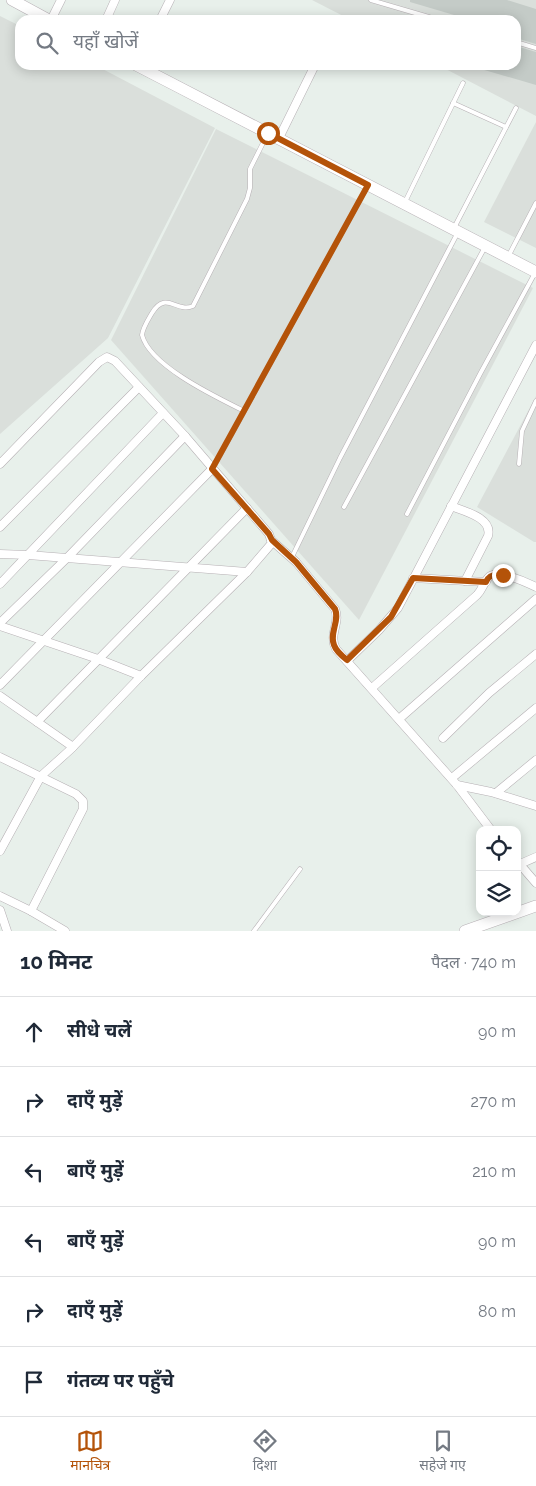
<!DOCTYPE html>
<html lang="hi">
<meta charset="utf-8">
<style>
body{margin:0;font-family:Raleway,"Noto Sans Devanagari",sans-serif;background:#f6f6f7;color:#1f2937}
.controls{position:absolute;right:15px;bottom:15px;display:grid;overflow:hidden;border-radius:10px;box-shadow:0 2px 12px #0003}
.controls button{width:45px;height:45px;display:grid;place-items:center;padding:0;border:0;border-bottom:1px solid #e0e1e3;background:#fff;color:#1f2937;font:25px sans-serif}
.stop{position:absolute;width:15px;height:15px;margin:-11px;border:4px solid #b45309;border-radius:50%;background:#fff}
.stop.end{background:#b45309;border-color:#fff;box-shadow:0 1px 5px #0008}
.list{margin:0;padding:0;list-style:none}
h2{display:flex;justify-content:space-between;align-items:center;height:65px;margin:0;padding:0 20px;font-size:21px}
h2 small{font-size:16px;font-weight:400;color:#747a83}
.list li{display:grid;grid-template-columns:32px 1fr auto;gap:15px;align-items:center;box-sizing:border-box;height:70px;padding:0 20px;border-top:1px solid #e0e1e3}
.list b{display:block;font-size:19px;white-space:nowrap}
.list em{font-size:16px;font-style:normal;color:#747a83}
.icon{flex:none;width:28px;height:28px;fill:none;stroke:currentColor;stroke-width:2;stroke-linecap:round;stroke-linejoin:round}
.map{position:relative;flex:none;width:536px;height:931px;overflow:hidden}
.search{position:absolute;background:#fff;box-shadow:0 2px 12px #0003;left:15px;right:15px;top:15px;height:55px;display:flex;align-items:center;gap:12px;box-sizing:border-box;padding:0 18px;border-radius:15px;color:#747a83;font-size:19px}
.sheet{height:485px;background:#fff}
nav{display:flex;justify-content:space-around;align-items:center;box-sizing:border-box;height:70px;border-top:1px solid #e0e1e3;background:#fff;font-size:14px;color:#747a83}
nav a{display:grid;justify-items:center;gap:2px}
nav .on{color:#b45309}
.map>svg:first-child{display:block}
.industrial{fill:#dadfdb}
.building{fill:#c4cbc7}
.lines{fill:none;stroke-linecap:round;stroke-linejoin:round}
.service-casing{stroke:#b6b0b4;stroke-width:5}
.minor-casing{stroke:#b6b0b4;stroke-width:9}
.secondary-casing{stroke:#b7b0b5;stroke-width:12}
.service{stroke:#fff;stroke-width:4}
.minor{stroke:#fff;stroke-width:8}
.secondary{stroke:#fff;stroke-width:11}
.route{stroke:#b45309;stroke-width:6}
</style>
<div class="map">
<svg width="536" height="931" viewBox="0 0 536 931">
<rect width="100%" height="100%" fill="#e8f0eb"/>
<g class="industrial">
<polygon points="312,0 536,0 536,116 438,65 516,65 516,20 351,20"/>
<polygon points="0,16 20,26 20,65 95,65 215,128 108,338 0,434"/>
<polygon points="536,122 536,248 484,222"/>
<polygon points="216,129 533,288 359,620 111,340"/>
<polygon points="536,396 536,542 534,542 477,507"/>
</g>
<g class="building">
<polygon points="410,0 507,0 536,9 536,44 516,38 516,20 471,20 410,2"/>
<polygon points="516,46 536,52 536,85 474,67 474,65 516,65"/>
</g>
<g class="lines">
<defs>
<g id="service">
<polyline points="371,0 439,20"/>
<polyline points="516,42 536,48"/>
<polyline points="453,103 506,127"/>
<polyline points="405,202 463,83"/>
<polyline points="454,228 516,108"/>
<polyline points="509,255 536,203"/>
<path d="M244,411C216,397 150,366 142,335C143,327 148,320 152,313C166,290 176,313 193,306L247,199L250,188V169L267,135"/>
<polyline points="519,464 522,431 536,401"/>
<polyline points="213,468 367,187"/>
<polyline points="344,507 485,247"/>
<polyline points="407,514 480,374 535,273"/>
<polyline points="292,557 340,458 457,234"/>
<polyline points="254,931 300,869"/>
</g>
<g id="minor">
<polyline points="51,20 61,0"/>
<polyline points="106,20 115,0"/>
<polyline points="160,20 170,0"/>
<polyline points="279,138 315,65"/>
<polyline points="0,464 99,362 107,357 115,361 185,436 269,534 272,543 247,572 141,676 71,749 41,776 0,851"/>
<path d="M451,506C464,511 493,518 488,536L465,581"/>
<polyline points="0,527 139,387"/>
<path d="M271,540L296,562L335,609C341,623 328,634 336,649L457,785L491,830"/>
<polyline points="0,554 28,555 247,572"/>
<polyline points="413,578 486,582"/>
<polyline points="0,584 163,413"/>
<polyline points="0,623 67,558 185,436"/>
<polyline points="0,626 98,659 141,676"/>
<polyline points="347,661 379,630 398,608 536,345"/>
<polyline points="0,685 212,469"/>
<path d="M372,688L477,595C482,590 483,584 488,578C495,568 526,582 536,587"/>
<polyline points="0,696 73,747"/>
<polyline points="399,719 536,599"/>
<polyline points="37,722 247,508"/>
<polyline points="443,738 489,693 536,654"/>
<polyline points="0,757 76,794 83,801 83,809 31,911"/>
<polyline points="452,778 536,708"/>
<polyline points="457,785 491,792 536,806"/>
<polyline points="496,793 536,760"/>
<polyline points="517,861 536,883"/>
<polyline points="520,864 536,857"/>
<polyline points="0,896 31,911 65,931"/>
<polyline points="0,910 7,931"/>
</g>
<g id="secondary">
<polyline points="12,0 49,20"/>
<polyline points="136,65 536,272"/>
<polyline points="465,931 536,906"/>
</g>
</defs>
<use href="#service" class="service-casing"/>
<use href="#minor" class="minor-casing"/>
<use href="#secondary" class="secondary-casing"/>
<use href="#service" class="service"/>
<use href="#minor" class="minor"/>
<use href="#secondary" class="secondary"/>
</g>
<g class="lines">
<path class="route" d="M268,133L368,185L212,469L269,534L272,540L296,562L335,609C340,621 329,633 334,645C336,651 342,656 347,660L391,617L413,578L486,582C489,574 496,574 503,575"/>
</g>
</svg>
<div class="controls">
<button><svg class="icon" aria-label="locate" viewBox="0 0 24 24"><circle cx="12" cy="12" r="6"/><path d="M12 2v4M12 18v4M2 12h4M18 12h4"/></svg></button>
<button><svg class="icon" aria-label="layers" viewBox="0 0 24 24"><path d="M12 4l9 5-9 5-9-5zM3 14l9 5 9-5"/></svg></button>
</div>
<div class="stop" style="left:268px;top:133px"></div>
<div class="stop end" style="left:503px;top:575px"></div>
<div class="search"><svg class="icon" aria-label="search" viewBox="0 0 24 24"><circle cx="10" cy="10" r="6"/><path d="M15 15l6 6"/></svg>यहाँ खोजें</div>
</div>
<section class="sheet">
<h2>10 मिनट<small>पैदल · 740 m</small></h2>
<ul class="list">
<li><svg class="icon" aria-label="ahead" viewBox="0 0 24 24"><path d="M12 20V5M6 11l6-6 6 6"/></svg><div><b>सीधे चलें</b></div><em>90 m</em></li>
<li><svg class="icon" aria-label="right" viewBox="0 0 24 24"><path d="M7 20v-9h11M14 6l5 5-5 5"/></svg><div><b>दाएँ मुड़ें</b></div><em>270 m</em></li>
<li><svg class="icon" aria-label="left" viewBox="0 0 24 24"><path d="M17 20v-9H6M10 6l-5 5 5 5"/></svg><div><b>बाएँ मुड़ें</b></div><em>210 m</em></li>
<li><svg class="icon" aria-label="left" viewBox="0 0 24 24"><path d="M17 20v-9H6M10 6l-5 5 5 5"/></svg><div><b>बाएँ मुड़ें</b></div><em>90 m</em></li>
<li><svg class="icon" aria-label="right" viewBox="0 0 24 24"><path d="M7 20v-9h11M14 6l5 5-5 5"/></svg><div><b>दाएँ मुड़ें</b></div><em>80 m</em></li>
<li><svg class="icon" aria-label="arrive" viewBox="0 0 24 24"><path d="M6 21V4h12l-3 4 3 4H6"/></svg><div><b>गंतव्य पर पहुँचे</b></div></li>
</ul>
</section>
<nav>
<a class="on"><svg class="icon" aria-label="map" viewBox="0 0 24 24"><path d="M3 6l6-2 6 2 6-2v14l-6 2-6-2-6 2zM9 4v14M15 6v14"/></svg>मानचित्र</a>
<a><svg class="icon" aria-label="directions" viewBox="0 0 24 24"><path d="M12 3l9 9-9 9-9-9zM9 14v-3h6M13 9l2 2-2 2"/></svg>दिशा</a>
<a><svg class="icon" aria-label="saved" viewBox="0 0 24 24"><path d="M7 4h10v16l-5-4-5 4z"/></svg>सहेजे गए</a>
</nav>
